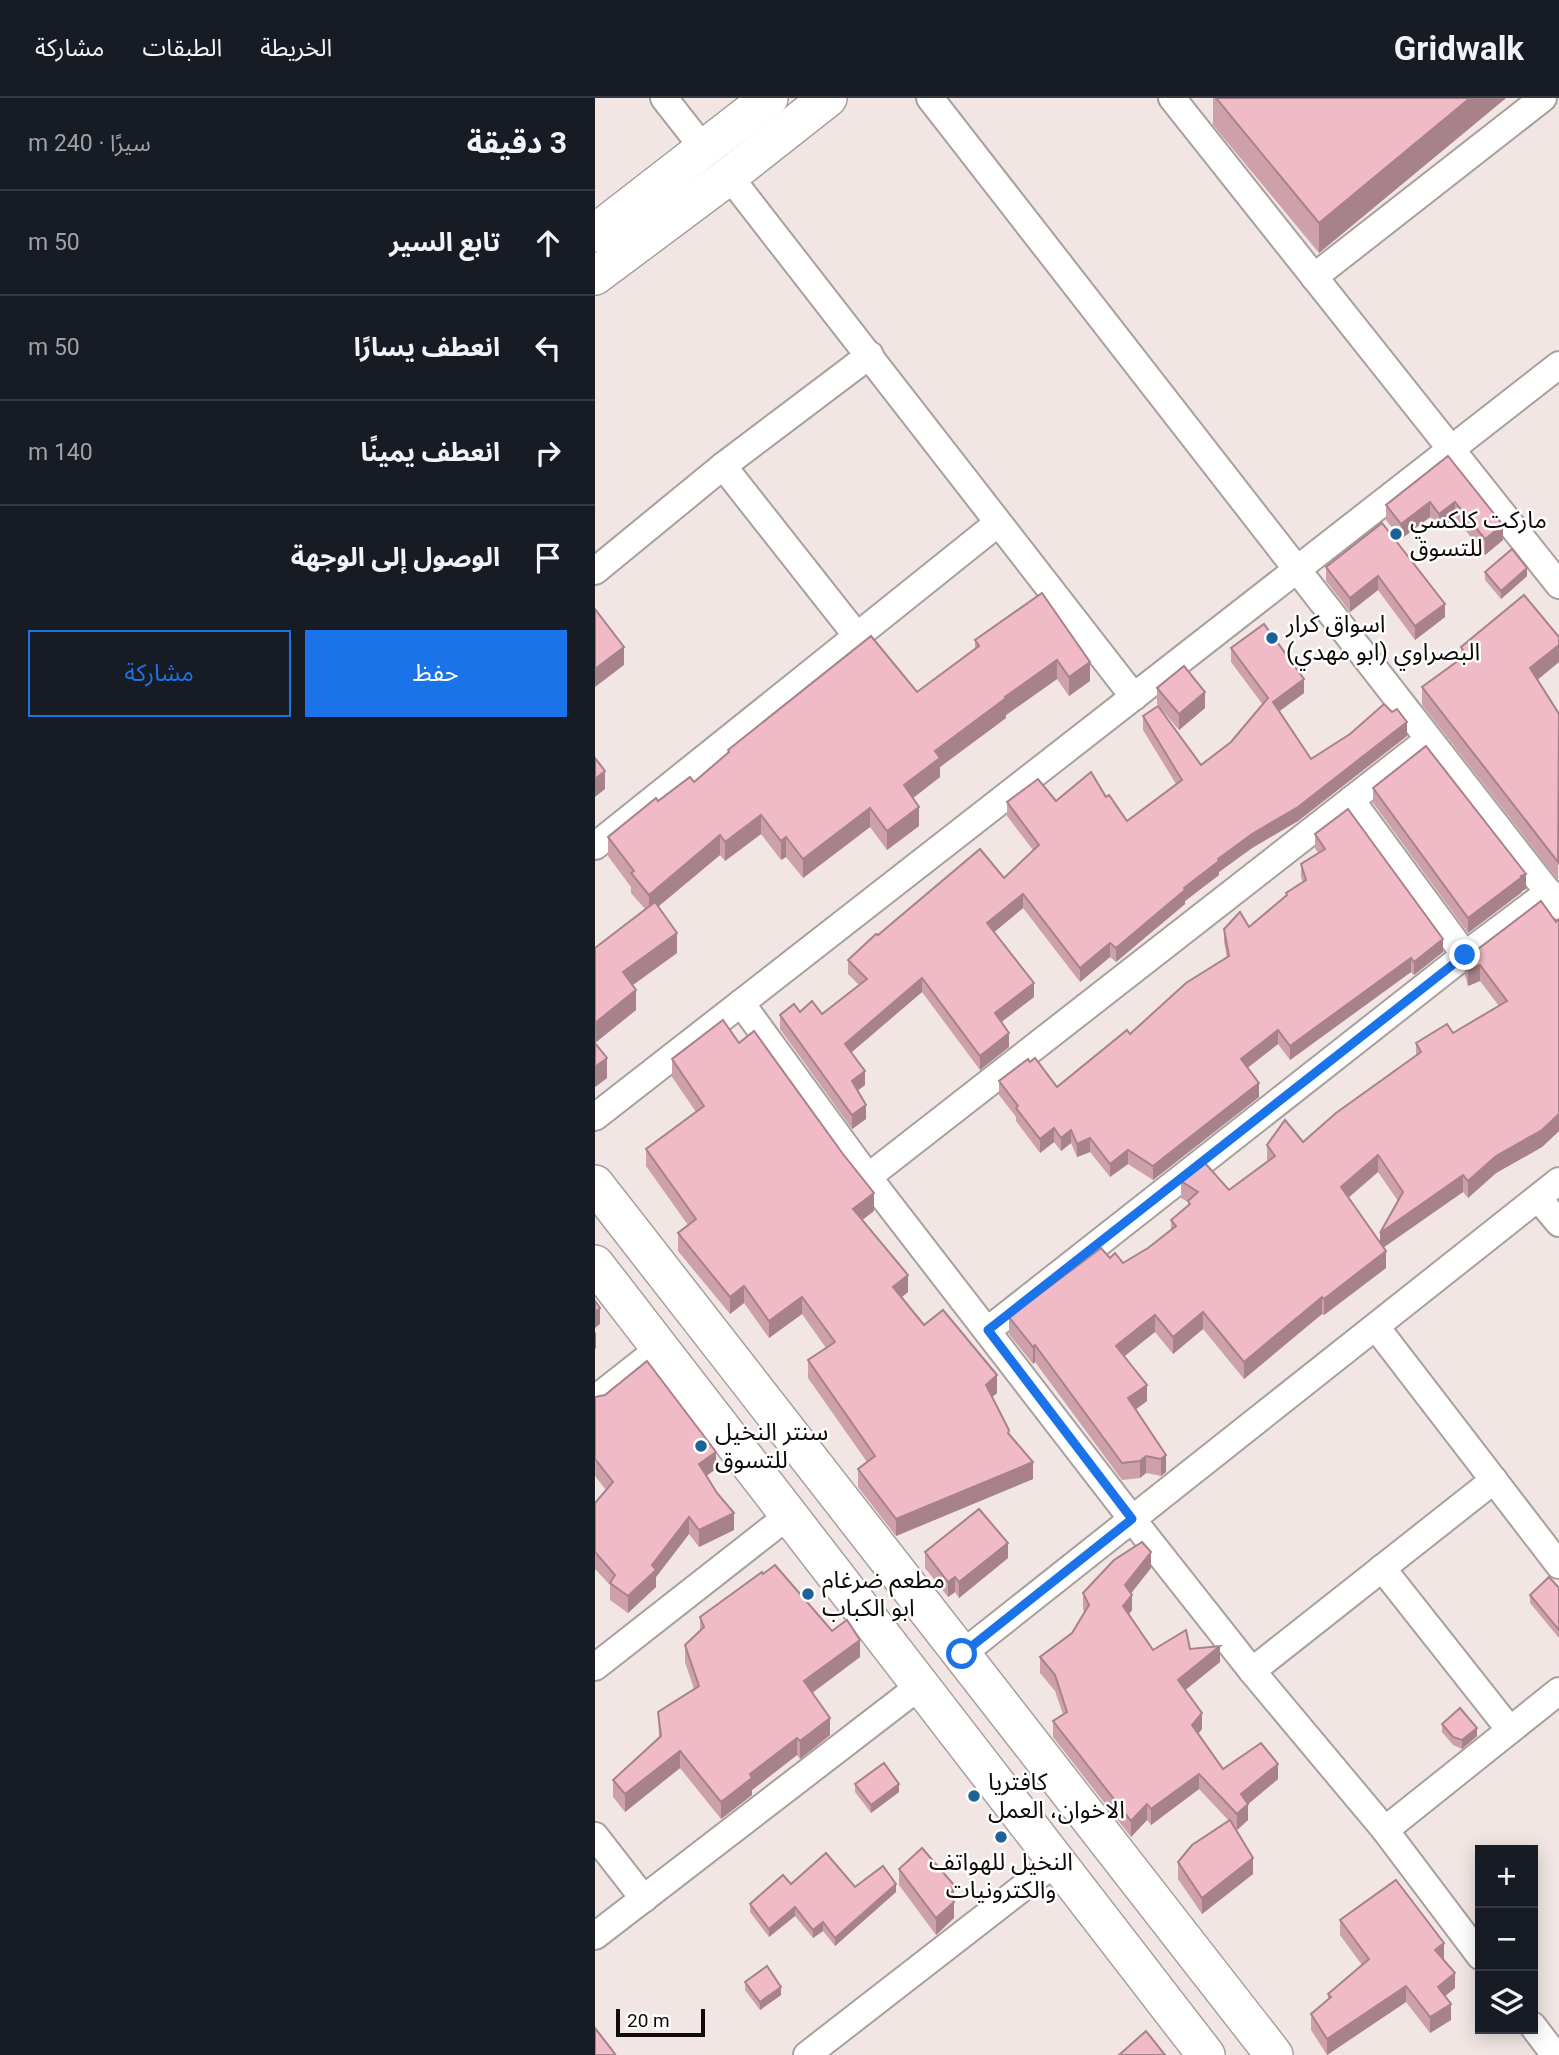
<!DOCTYPE html>
<html lang="ar">
<meta charset="utf-8">
<style>
body{margin:0;font-family:Roboto,"Noto Sans Arabic",sans-serif;background:#242831;color:#f1f3f6;direction:rtl}
.controls{position:absolute;right:21px;bottom:21px;display:grid;overflow:hidden;border-radius:0px;box-shadow:0 4px 18px #0003}
.controls button{width:63px;height:63px;display:grid;place-items:center;padding:0;border:0;border-bottom:2px solid #363941;background:#171b24;color:#f1f3f6;font:35px sans-serif}
.scale{position:absolute;left:21px;bottom:18px;width:89px;box-sizing:border-box;padding-left:7px;border:4px solid #0f0b0a;border-top:0;font-size:19px;line-height:24px;white-space:nowrap;color:#0f0b0a;-webkit-text-stroke:5px #fff;paint-order:stroke}
.stop{position:absolute;width:21px;height:21px;margin:-16px;border:5px solid #1a73e8;border-radius:50%;background:#fff}
.stop.end{background:#1a73e8;border-color:#fff;box-shadow:0 2px 7px #0008}
.list{margin:0;padding:0;list-style:none}
h2{display:flex;justify-content:space-between;align-items:center;height:91px;margin:0;padding:0 28px;font-size:30px}
h2 small{font-size:23px;font-weight:400;color:#9ea1a6}
.list li{display:grid;grid-template-columns:46px 1fr auto;gap:21px;align-items:center;box-sizing:border-box;height:105px;padding:0 28px;border-top:2px solid #363941}
.list b{display:block;font-size:26px;white-space:nowrap}
.list em{font-size:23px;font-style:normal;color:#9ea1a6}
.actions{display:flex;gap:14px;padding:21px 28px}
.actions a{flex:1;padding:16px 0;border:2px solid #1a73e8;border-radius:0px;text-align:center;font-size:24px;color:#1a73e8}
.actions .main{background:#1a73e8;color:#fff}
.icon{flex:none;width:38px;height:38px;fill:none;stroke:currentColor;stroke-width:2;stroke-linecap:round;stroke-linejoin:round}
.map{position:relative;flex:none;width:964px;height:1957px;overflow:hidden;direction:ltr}
header{display:flex;align-items:center;gap:42px;box-sizing:border-box;height:98px;padding:0 35px;background:#171b24;border-bottom:2px solid #363941}
header strong{font-size:33px}
nav{display:flex;gap:38px;margin-inline-start:auto;font-size:24px}
main{display:flex}
aside{flex:1;background:#171b24}
.map>svg:first-child{display:block}
.lines{fill:none;stroke-linecap:round;stroke-linejoin:round}
.street-casing{stroke:#a99f9d;stroke-width:30}
.secondary-casing{stroke:#a99f9d;stroke-width:40}
.street{stroke:#fff;stroke-width:26}
.secondary{stroke:#fff;stroke-width:37}
.wall{fill:#cea0aa;fill-rule:evenodd}
.shaded-wall{fill:#a8828b}
.building{fill:#f0bac6;stroke:#a8828b;stroke-width:2}
.route{stroke:#1a73e8;stroke-width:9}
.poi-dot{fill:#1d6297;stroke:#fff;stroke-width:2.5}
.labels{text-anchor:middle;stroke-width:5;stroke-linejoin:round;paint-order:stroke}
.poi-label{font-size:24px;fill:#0f0b0a;stroke:#fff;text-anchor:start}
</style>
<header>
<strong>Gridwalk</strong>
<nav><a>الخريطة</a><a>الطبقات</a><a>مشاركة</a></nav>
</header>
<main>
<div class="map">
<svg width="964" height="1957" viewBox="0 0 964 1957">
<rect width="100%" height="100%" fill="#f1e6e3"/>
<g class="lines">
<defs>
<g id="street">
<polyline points="69,0 109,51"/>
<polyline points="335,0 964,808"/>
<polyline points="577,0 964,487"/>
<polyline points="134,78 539,599"/>
<polyline points="719,179 948,0"/>
<polyline points="128,368 262,538"/>
<polyline points="0,473 128,368 275,257"/>
<polyline points="756,702 870,857"/>
<polyline points="0,748 403,425"/>
<polyline points="146,905 273,1079 537,1421 657,1573 790,1732 885,1858"/>
<polyline points="0,1019 964,267"/>
<polyline points="273,1079 833,642"/>
<polyline points="943,1100 964,1125"/>
<polyline points="781,1229 964,1467"/>
<polyline points="393,1232 870,857 954,794"/>
<polyline points="0,1301 65,1250"/>
<polyline points="787,1470 915,1632"/>
<polyline points="367,1556 964,1083"/>
<polyline points="0,1569 194,1417"/>
<polyline points="657,1573 899,1382"/>
<polyline points="790,1732 964,1593"/>
<polyline points="0,1738 49,1801"/>
<polyline points="0,1838 326,1587"/>
<polyline points="938,1928 960,1957"/>
<polyline points="212,1957 462,1763"/>
</g>
<g id="secondary">
<polyline points="0,135 174,0"/>
<polyline points="0,178 134,78 233,0"/>
<polyline points="0,1086 679,1957"/>
<polyline points="0,1166 611,1957"/>
</g>
</defs>
<use href="#street" class="street-casing"/>
<use href="#secondary" class="secondary-casing"/>
<use href="#street" class="street"/>
<use href="#secondary" class="secondary"/>
</g>
<g class="wall">
<polygon points="618,0 911,0 724,155 618,27"/>
<polygon points="853,358 908,442 890,457 860,419 844,432 835,419 806,441 791,422 791,407"/>
<polygon points="787,425 850,519 820,542 783,492 755,514 731,483 731,469"/>
<polygon points="890,474 932,478 906,501 890,482"/>
<polygon points="447,495 495,583 474,598 462,581 411,617 411,620 345,669 345,679 318,700 324,728 292,752 275,729 208,780 191,759 186,762 166,736 130,763 125,757 63,809 82,855 38,887 41,912 0,945 12,980 0,989 0,850 51,812 36,795 36,789 13,758 13,739 63,703 99,684 133,655 133,652 322,594 380,551 380,542"/>
<polygon points="964,539 964,564 942,582 964,616 963,782 827,607 827,589 866,561 866,549"/>
<polygon points="636,550 709,595 684,613 716,661 812,638 703,723 657,750 624,774 624,777 590,803 590,806 521,864 515,859 485,884 428,810 399,834 439,899 406,924 414,949 385,972 327,894 256,954 270,987 263,992 271,1021 257,1031 185,931 185,917 205,914 227,916 264,887 253,876 253,862 283,837 409,780 438,752 412,718 412,704 461,703 511,699 532,723 581,686 548,632 548,618 606,667 636,644 668,607 636,564"/>
<polygon points="562,590 610,610 584,632 562,606"/>
<polygon points="778,690 931,791 927,793 927,794 873,835 778,705"/>
<polygon points="720,736 848,854 819,877 816,874 695,962 683,946 652,970 664,999 558,1082 533,1066 515,1079 495,1054 482,1059 476,1045 466,1053 459,1044 445,1055 421,1023 421,1019 404,997 404,983 435,964 462,989 535,936 632,860 629,844 629,831 654,829 691,798 691,795 708,784 706,779 706,766 723,755 720,750"/>
<path d="M964,821V1033L947,1049L901,1075L873,1100L868,1094L788,1149L791,1170L729,1217L727,1216L649,1281L608,1231L578,1256L560,1234L529,1258L552,1303L541,1311L571,1357V1374L566,1378L551,1375L545,1380L527,1382L440,1264L438,1266L414,1236V1219L515,1160L528,1165L553,1150L576,1132V1122L593,1108V1104L586,1100V1083L634,1092L672,1064V1047L708,1044L821,957V945L858,935L904,908L885,883L873,888L870,877V861L961,824ZM783,1074L803,1103L785,1144L753,1100Z"/>
<polygon points="144,945 279,1113 267,1122 313,1194 307,1199 329,1227 402,1295 397,1299 414,1336 438,1381 301,1438 263,1389 263,1371 272,1364 213,1280 213,1262 231,1250 207,1216 174,1240 149,1205 135,1216 83,1153 83,1135 93,1127 51,1068 51,1051 101,1014 77,979 77,961"/>
<polygon points="0,1299 121,1371 111,1378 139,1432 104,1449 94,1436 61,1479 61,1489 33,1515 15,1502 15,1487 0,1471 0,1405 11,1392 0,1378"/>
<polygon points="330,1454 413,1460 364,1500 360,1494 353,1499 330,1470"/>
<polygon points="556,1470 536,1495 537,1512 534,1516 558,1552 595,1551 625,1564 590,1592 607,1631 603,1636 628,1671 683,1681 653,1706 653,1722 642,1732 640,1729 658,1776 607,1816 583,1781 583,1764 634,1723 604,1691 556,1727 552,1722 536,1739 458,1639 458,1623 468,1616 460,1593 445,1575 445,1559 477,1535 489,1514 488,1511 488,1495"/>
<polygon points="168,1476 237,1533 265,1559 217,1595 235,1637 205,1661 202,1657 157,1692 157,1697 126,1721 85,1670 30,1714 18,1699 18,1682 64,1640 63,1614 99,1591 90,1564 90,1547 105,1533 105,1519"/>
<polygon points="964,1490 964,1540 935,1505 935,1497"/>
<polygon points="847,1626 882,1638 867,1651 858,1647 847,1634"/>
<polygon points="260,1686 304,1694 276,1715 260,1694"/>
<polygon points="304,1771 359,1787 359,1820 341,1837 304,1787"/>
<polygon points="196,1786 260,1789 301,1794 240,1848 228,1833 218,1840 200,1818 174,1839 155,1814 155,1806"/>
<polygon points="745,1822 849,1861 848,1861 860,1890 850,1898 856,1922 835,1935 811,1904 732,1957 716,1932 716,1916 733,1902 733,1896 767,1867 745,1837"/>
<polygon points="150,1884 186,1897 165,1912 150,1892"/>
</g>
<g class="shaded-wall">
<polygon points="875,0 911,0 724,155 724,125"/>
<polygon points="835,404 835,419 806,441 806,426"/>
<polygon points="860,404 860,419 844,432 844,416"/>
<polygon points="908,427 908,442 890,457 890,441"/>
<polygon points="932,470 932,478 906,501 906,493"/>
<polygon points="783,478 783,492 755,514 755,500"/>
<polygon points="850,506 850,519 820,542 820,528"/>
<polygon points="964,547 964,564 935,588 935,570"/>
<polygon points="29,549 29,567 0,589 0,571"/>
<polygon points="462,562 462,581 411,617 411,620 345,669 345,679 309,707 309,687 340,653 410,599"/>
<polygon points="495,564 495,583 474,598 474,579"/>
<polygon points="709,581 709,595 678,618 678,604"/>
<polygon points="610,594 610,610 584,632 584,616"/>
<polygon points="812,624 812,638 703,723 657,750 624,774 624,777 590,803 590,806 521,864 521,850 623,761"/>
<polygon points="10,673 10,691 0,699 0,681"/>
<polygon points="324,709 324,728 292,752 292,733"/>
<polygon points="275,710 275,729 208,780 208,761"/>
<polygon points="166,717 166,736 130,763 130,744"/>
<polygon points="125,737 125,757 54,816 54,797"/>
<polygon points="191,739 191,759 186,762 186,743"/>
<polygon points="931,776 931,791 927,793 927,794 873,835 873,820 926,778"/>
<polygon points="428,796 428,810 392,840 392,825"/>
<polygon points="82,835 82,855 28,894 28,874"/>
<polygon points="848,841 848,854 819,877 819,864"/>
<polygon points="515,845 515,859 485,884 485,870"/>
<polygon points="816,860 816,874 695,962 695,948"/>
<polygon points="885,867 885,883 873,888 873,872"/>
<polygon points="327,880 327,894 250,960 250,946"/>
<polygon points="439,885 439,899 400,929 400,915"/>
<polygon points="41,892 41,912 0,945 0,925"/>
<polygon points="683,932 683,946 646,975 646,961"/>
<polygon points="414,935 414,949 385,972 385,958"/>
<polygon points="12,960 12,980 0,989 0,969"/>
<polygon points="270,973 270,987 257,997 257,983"/>
<polygon points="664,985 664,999 558,1082 558,1068"/>
<polygon points="271,1007 271,1021 257,1031 257,1017"/>
<polygon points="964,1016 964,1033 947,1049 901,1075 873,1100 873,1083 901,1058"/>
<polygon points="459,1030 459,1044 445,1055 445,1041"/>
<polygon points="476,1032 476,1045 466,1053 466,1040"/>
<polygon points="495,1040 495,1054 482,1059 482,1046"/>
<polygon points="533,1052 533,1066 515,1079 515,1066"/>
<polygon points="783,1057 783,1074 746,1106 746,1089"/>
<polygon points="868,1077 868,1094 785,1152 785,1135"/>
<polygon points="279,1095 279,1113 258,1129 258,1111"/>
<polygon points="791,1153 791,1170 729,1217 729,1201"/>
<polygon points="313,1177 313,1194 298,1206 298,1189"/>
<polygon points="149,1188 149,1205 135,1216 135,1199"/>
<polygon points="207,1199 207,1216 174,1240 174,1223"/>
<polygon points="727,1199 727,1216 649,1281 649,1264"/>
<polygon points="5,1210 5,1226 0,1230 0,1214"/>
<polygon points="608,1214 608,1231 578,1256 578,1239"/>
<polygon points="560,1217 560,1234 521,1265 521,1248"/>
<polygon points="1,1234 1,1250 0,1251 0,1235"/>
<polygon points="440,1247 440,1264 438,1266 438,1249"/>
<polygon points="402,1277 402,1295 391,1304 391,1287"/>
<polygon points="552,1287 552,1303 533,1317 533,1300"/>
<polygon points="121,1354 121,1371 104,1383 104,1366"/>
<polygon points="571,1357 571,1374 566,1378 566,1361"/>
<polygon points="551,1358 551,1375 545,1380 545,1363"/>
<polygon points="438,1364 438,1381 301,1438 301,1421"/>
<polygon points="139,1415 139,1432 104,1449 104,1432"/>
<polygon points="94,1419 94,1436 61,1479 61,1489 33,1515 33,1498"/>
<polygon points="413,1445 413,1460 364,1500 364,1484"/>
<polygon points="556,1454 556,1470 530,1503 530,1487"/>
<polygon points="360,1479 360,1494 353,1499 353,1484"/>
<polygon points="537,1497 537,1512 528,1523 528,1508"/>
<polygon points="265,1542 265,1559 209,1601 209,1583"/>
<polygon points="625,1548 625,1564 583,1598 583,1582"/>
<polygon points="607,1615 607,1631 597,1643 597,1627"/>
<polygon points="235,1620 235,1637 205,1661 205,1643"/>
<polygon points="882,1630 882,1638 867,1651 867,1642"/>
<polygon points="202,1640 202,1657 157,1692 157,1697 126,1721 126,1704 155,1676"/>
<polygon points="85,1653 85,1670 30,1714 30,1696"/>
<polygon points="683,1666 683,1681 646,1712 646,1696"/>
<polygon points="604,1676 604,1691 556,1727 556,1711"/>
<polygon points="304,1686 304,1694 276,1715 276,1707"/>
<polygon points="552,1706 552,1722 536,1739 536,1723"/>
<polygon points="653,1706 653,1722 642,1732 642,1716"/>
<polygon points="658,1760 658,1776 607,1816 607,1800"/>
<polygon points="301,1786 301,1794 240,1848 240,1840"/>
<polygon points="359,1787 359,1820 341,1837 341,1820"/>
<polygon points="200,1809 200,1818 174,1839 174,1831"/>
<polygon points="228,1824 228,1833 218,1840 218,1832"/>
<polygon points="849,1845 849,1861 840,1868 840,1852"/>
<polygon points="860,1875 860,1890 843,1904 843,1889"/>
<polygon points="811,1888 811,1904 732,1957 732,1941"/>
<polygon points="186,1889 186,1897 165,1912 165,1904"/>
<polygon points="856,1906 856,1922 835,1935 835,1919"/>
</g>
<g class="building">
<polygon points="621,0 875,0 724,125"/>
<polygon points="853,358 908,427 890,441 860,404 844,416 835,404 806,426 791,407"/>
<polygon points="787,425 850,506 820,528 783,478 755,500 731,469"/>
<polygon points="917,451 932,470 906,493 890,474"/>
<polygon points="447,495 495,564 474,579 462,562 410,599 411,600 340,653 345,660 309,687 324,709 292,733 275,710 208,761 191,739 186,743 166,717 130,744 125,737 54,797 36,775 39,773 13,739 61,700 63,703 95,679 99,684 134,654 133,652 276,538 322,594 384,548 380,542"/>
<polygon points="929,497 964,539 964,547 935,570 964,616 963,764 827,589 871,557 866,549"/>
<polygon points="0,511 29,549 0,571"/>
<polygon points="669,526 709,581 678,604 716,661 755,636 789,606 797,614 802,611 812,624 703,709 657,736 623,761 624,763 589,790 590,792 521,850 515,845 485,870 428,796 392,825 439,885 400,915 414,935 385,958 327,880 250,946 270,973 257,983 271,1007 257,1017 185,917 199,906 205,914 217,903 227,916 272,881 253,862 281,836 283,837 385,751 409,780 444,747 412,704 443,681 461,703 496,674 511,699 514,697 532,723 587,682 548,618 563,608 606,667 636,644 673,600 636,550"/>
<polygon points="589,568 610,594 584,616 562,590"/>
<polygon points="831,648 931,776 926,778 927,779 873,820 778,690"/>
<polygon points="0,660 10,673 0,681"/>
<polygon points="753,711 848,841 819,864 816,860 695,948 683,932 646,961 664,985 558,1068 533,1052 515,1066 495,1040 482,1046 476,1032 466,1040 459,1030 445,1041 421,1010 423,1008 404,983 433,961 435,964 440,960 462,989 532,932 535,936 591,885 634,858 629,831 645,814 654,829 692,797 691,795 711,782 706,766 730,751 720,736"/>
<polygon points="946,803 961,824 964,821 964,1016 947,1032 901,1058 873,1083 868,1077 785,1135 808,1094 783,1057 746,1089 791,1153 729,1201 727,1199 649,1264 608,1214 578,1239 560,1217 521,1248 552,1287 533,1300 571,1357 566,1361 551,1358 545,1363 527,1365 440,1247 438,1249 414,1219 506,1150 515,1160 520,1155 528,1165 553,1150 581,1128 576,1122 595,1106 593,1103 603,1094 586,1083 610,1065 634,1092 680,1058 672,1047 690,1022 708,1044 741,1015 826,954 821,945 852,926 858,935 912,903 885,867 873,872 870,861"/>
<polygon points="60,804 82,835 28,874 41,892 0,925 0,850"/>
<polygon points="128,922 144,945 159,933 248,1056 279,1095 258,1111 313,1177 298,1189 329,1227 348,1212 402,1277 391,1287 414,1332 413,1335 438,1364 301,1421 263,1371 280,1358 213,1262 240,1244 207,1199 174,1223 149,1188 135,1199 83,1135 101,1121 51,1051 109,1008 77,961"/>
<polygon points="0,945 12,960 0,969"/>
<polygon points="0,1203 5,1210 0,1214"/>
<polygon points="52,1263 121,1354 104,1366 122,1395 139,1415 104,1432 94,1419 57,1467 61,1472 33,1498 15,1485 20,1477 0,1454 0,1405 18,1384 0,1361 0,1299 10,1297"/>
<polygon points="384,1411 413,1445 364,1484 360,1479 353,1484 330,1454"/>
<polygon points="547,1444 556,1454 530,1487 537,1497 528,1508 558,1552 591,1532 595,1551 625,1548 583,1582 607,1615 597,1627 628,1671 666,1645 683,1666 646,1696 653,1706 642,1716 604,1676 556,1711 552,1706 536,1723 458,1623 472,1614 460,1577 445,1559 477,1535 494,1507 488,1495 519,1462"/>
<polygon points="180,1467 237,1533 252,1522 265,1542 209,1583 235,1620 205,1643 202,1640 155,1676 157,1680 126,1704 85,1653 30,1696 18,1682 66,1638 63,1614 104,1588 90,1547 109,1529 105,1519 167,1474 168,1476"/>
<polygon points="954,1479 964,1490 964,1532 935,1497"/>
<polygon points="865,1610 882,1630 867,1642 858,1639 847,1626"/>
<polygon points="289,1665 304,1686 276,1707 260,1686"/>
<polygon points="635,1722 658,1760 607,1800 583,1764 597,1747"/>
<polygon points="327,1750 359,1787 354,1795 359,1804 341,1820 304,1771"/>
<polygon points="231,1755 260,1789 288,1768 301,1786 240,1840 228,1824 218,1832 200,1809 174,1831 155,1806 188,1777 196,1786"/>
<polygon points="801,1782 849,1845 840,1852 860,1875 843,1889 856,1906 835,1919 811,1888 732,1941 716,1916 736,1899 733,1896 774,1861 745,1822"/>
<polygon points="172,1868 186,1889 165,1904 150,1884"/>
<polygon points="0,1930 20,1956 18,1957 0,1957"/>
<polygon points="551,1933 570,1957 524,1957"/>
</g>
<g class="lines">
<polyline class="route" points="367,1556 537,1421 393,1232 870,857"/>
</g>
<g class="poi-dot">
<circle cx="801" cy="436" r="7"/>
<circle cx="677" cy="540" r="7"/>
<circle cx="106" cy="1348" r="7"/>
<circle cx="213" cy="1496" r="7"/>
<circle cx="379" cy="1698" r="7"/>
<circle cx="406" cy="1739" r="7"/>
</g>
<g class="labels">
<g class="poi-label">
<text x="815" y="430">ماركت كلكسي<tspan x="815" dy="28">للتسوق</tspan></text>
<text x="691" y="534">اسواق كرار<tspan x="691" dy="28">البصراوي (ابو مهدي)</tspan></text>
<text x="120" y="1342">سنتر النخيل<tspan x="120" dy="28">للتسوق</tspan></text>
<text x="227" y="1490">مطعم ضرغام<tspan x="227" dy="28">ابو الكباب</tspan></text>
<text x="393" y="1692">كافتريا<tspan x="393" dy="28">الاخوان، العمل</tspan></text>
<text x="406" y="1772" text-anchor="middle">النخيل للهواتف<tspan x="406" dy="28">والكترونيات</tspan></text>
</g>
</g>
</svg>
<div class="controls">
<button>+</button>
<button>−</button>
<button><svg class="icon" aria-label="layers" viewBox="0 0 24 24"><path d="M12 4l9 5-9 5-9-5zM3 14l9 5 9-5"/></svg></button>
</div>
<div class="scale">20 m</div>
<div class="stop" style="left:367px;top:1556px"></div>
<div class="stop end" style="left:870px;top:857px"></div>
</div>
<aside>
<h2>3 دقيقة<small>سيرًا · 240 m</small></h2>
<ul class="list">
<li><svg class="icon" aria-label="ahead" viewBox="0 0 24 24"><path d="M12 20V5M6 11l6-6 6 6"/></svg><div><b>تابع السير</b></div><em>50 m</em></li>
<li><svg class="icon" aria-label="left" viewBox="0 0 24 24"><path d="M17 20v-9H6M10 6l-5 5 5 5"/></svg><div><b>انعطف يسارًا</b></div><em>50 m</em></li>
<li><svg class="icon" aria-label="right" viewBox="0 0 24 24"><path d="M7 20v-9h11M14 6l5 5-5 5"/></svg><div><b>انعطف يمينًا</b></div><em>140 m</em></li>
<li><svg class="icon" aria-label="arrive" viewBox="0 0 24 24"><path d="M6 21V4h12l-3 4 3 4H6"/></svg><div><b>الوصول إلى الوجهة</b></div></li>
</ul>
<div class="actions"><a class="main">حفظ</a><a>مشاركة</a></div>
</aside>
</main>
